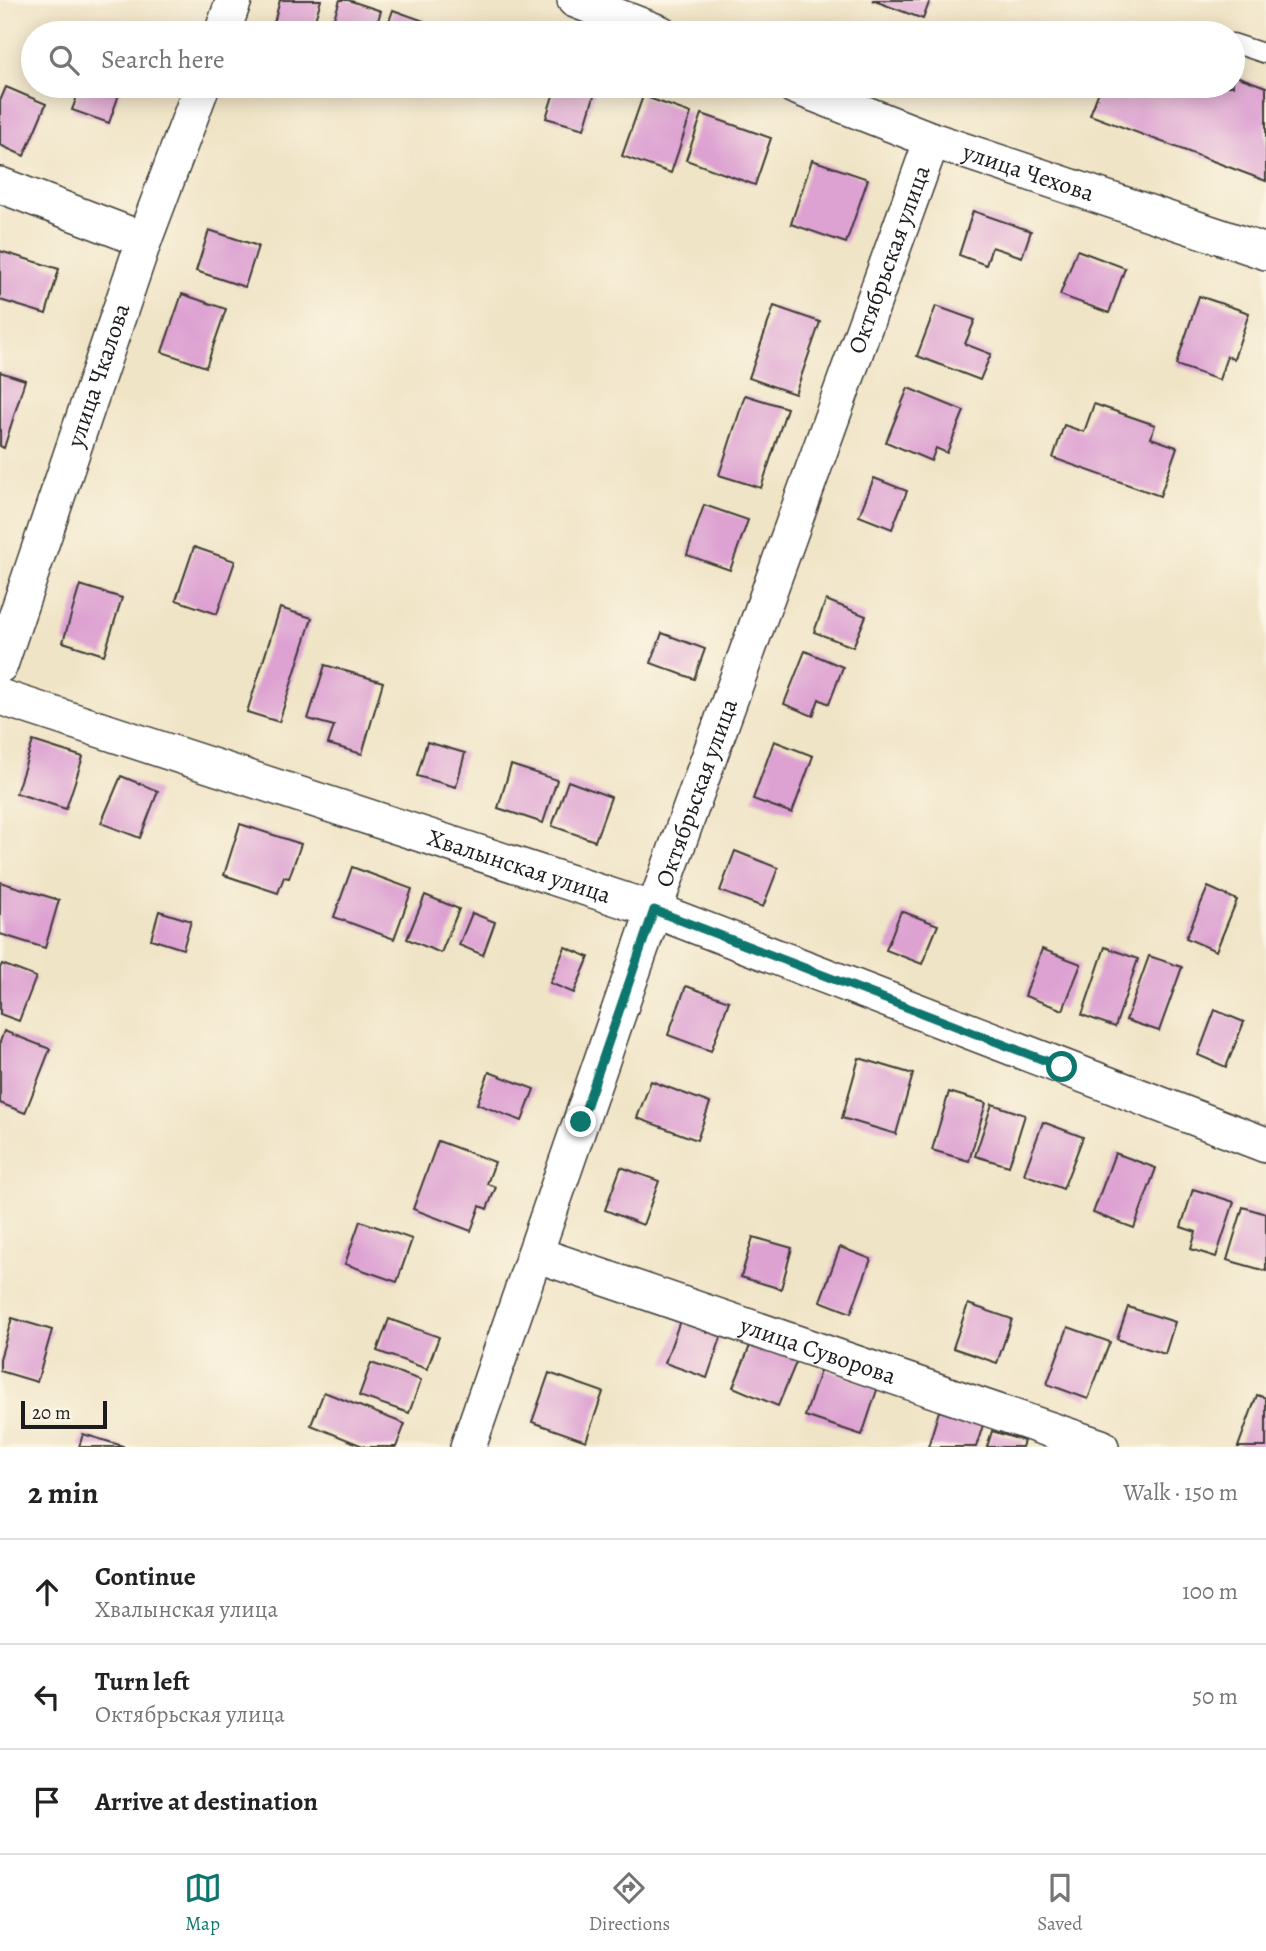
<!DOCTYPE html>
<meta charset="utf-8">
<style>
body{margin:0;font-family:Alegreya,serif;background:#f6f6f6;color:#222}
.scale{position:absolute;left:21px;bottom:18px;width:86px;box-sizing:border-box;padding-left:7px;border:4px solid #1c1c1c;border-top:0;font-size:19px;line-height:24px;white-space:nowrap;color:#1c1c1c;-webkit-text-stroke:5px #fcf5e5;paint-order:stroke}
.stop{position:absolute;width:21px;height:21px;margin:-16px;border:5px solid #0f766e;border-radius:50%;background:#fff}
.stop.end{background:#0f766e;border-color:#fff;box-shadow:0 2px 7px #0008}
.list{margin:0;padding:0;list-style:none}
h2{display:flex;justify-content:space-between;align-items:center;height:91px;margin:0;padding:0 28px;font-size:30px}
h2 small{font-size:23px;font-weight:400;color:#767676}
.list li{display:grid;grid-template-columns:46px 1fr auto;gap:21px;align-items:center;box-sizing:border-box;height:105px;padding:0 28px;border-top:2px solid #e0e0e0}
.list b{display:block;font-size:26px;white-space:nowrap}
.list p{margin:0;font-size:23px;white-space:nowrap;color:#767676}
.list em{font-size:23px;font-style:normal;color:#767676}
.icon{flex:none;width:38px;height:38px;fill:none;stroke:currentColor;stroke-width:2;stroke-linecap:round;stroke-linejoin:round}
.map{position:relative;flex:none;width:1266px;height:1447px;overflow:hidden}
.search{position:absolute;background:#fff;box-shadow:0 4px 18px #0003;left:21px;right:21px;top:21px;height:77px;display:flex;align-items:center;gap:18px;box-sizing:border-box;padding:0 24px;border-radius:38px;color:#767676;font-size:26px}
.sheet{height:406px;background:#fff}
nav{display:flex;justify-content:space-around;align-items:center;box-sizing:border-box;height:98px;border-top:2px solid #e0e0e0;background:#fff;font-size:19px;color:#767676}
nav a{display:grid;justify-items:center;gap:4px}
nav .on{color:#0f766e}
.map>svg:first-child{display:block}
.building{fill:#dda1d2}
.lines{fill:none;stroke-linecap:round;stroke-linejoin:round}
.service-casing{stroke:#3c3a36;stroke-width:21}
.minor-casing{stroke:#3c3a36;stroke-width:38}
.service{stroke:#fff;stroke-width:18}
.minor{stroke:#fff;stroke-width:35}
.route{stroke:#0f766e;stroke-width:9}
.labels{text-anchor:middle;stroke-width:5;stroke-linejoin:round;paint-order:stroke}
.street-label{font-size:24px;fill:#1c1c1c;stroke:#fcf5e5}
</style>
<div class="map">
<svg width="1266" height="1447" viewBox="0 0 1266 1447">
<rect width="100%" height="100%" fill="#fcf5e5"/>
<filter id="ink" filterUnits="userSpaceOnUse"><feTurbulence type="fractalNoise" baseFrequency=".0143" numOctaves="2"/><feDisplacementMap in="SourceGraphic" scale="14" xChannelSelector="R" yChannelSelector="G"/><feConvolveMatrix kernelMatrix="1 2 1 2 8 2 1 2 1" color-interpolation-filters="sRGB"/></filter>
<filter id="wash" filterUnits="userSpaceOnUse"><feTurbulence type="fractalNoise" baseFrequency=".00686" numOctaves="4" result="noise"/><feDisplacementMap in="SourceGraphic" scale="28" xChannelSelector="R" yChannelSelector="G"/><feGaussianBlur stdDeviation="1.57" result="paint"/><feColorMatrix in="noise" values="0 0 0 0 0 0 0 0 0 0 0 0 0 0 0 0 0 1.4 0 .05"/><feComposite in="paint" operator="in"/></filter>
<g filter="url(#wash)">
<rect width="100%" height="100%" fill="#f0e4c6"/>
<g id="blocks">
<g class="building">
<polygon points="280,0 321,0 311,33 274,23"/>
<polygon points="340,0 348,0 381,11 374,33 329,33"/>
<polygon points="872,0 930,0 923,19"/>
<polygon points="393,10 424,21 419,33 385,33"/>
<polygon points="1233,75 1266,87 1266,181 1090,115 1101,86 1233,86"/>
<polygon points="81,86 122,86 109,123 72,110"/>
<polygon points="473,86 501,86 498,94"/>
<polygon points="556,86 597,86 584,129 546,118"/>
<polygon points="6,87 46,104 24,156 0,145 0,101"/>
<polygon points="643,96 691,113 671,173 622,156"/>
<polygon points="702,114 771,138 755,185 686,160"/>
<polygon points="812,160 868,179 846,243 791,224"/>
<polygon points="973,211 1031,231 1022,257 992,247 986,265 959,255"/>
<polygon points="209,230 258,246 245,287 196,271"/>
<polygon points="1077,250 1125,268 1109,313 1060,295"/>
<polygon points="0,251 59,269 46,314 0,300"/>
<polygon points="182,294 226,309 206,367 162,352"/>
<polygon points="1199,296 1249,313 1234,359 1227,356 1219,380 1176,365"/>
<polygon points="774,306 820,322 795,394 749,378"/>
<polygon points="936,306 975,320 965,344 991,354 980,380 917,356"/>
<polygon points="0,372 25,380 4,448 0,446"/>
<polygon points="908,388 964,411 947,453 936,448 931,461 886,442"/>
<polygon points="745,395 787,408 761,488 719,475"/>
<polygon points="1094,404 1155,425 1151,438 1177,447 1160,496 1053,458 1064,425 1084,432"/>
<polygon points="874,478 907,491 892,529 859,516"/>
<polygon points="704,505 748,520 730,570 687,555"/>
<polygon points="194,547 235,561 217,614 176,600"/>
<polygon points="80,585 122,598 104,655 63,642"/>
<polygon points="826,600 866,616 853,647 814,632"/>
<polygon points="280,608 312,618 279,722 247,712"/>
<polygon points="662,633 705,649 694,679 651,663"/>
<polygon points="805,651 843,667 829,704 819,699 813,716 784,704"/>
<polygon points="325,665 383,682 362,754 328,744 334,726 308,719"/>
<polygon points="33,741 83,757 66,809 16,793"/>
<polygon points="774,741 813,756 792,813 753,799"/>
<polygon points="427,742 465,753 456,787 417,776"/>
<polygon points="511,765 557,780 543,823 498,808"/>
<polygon points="121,776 158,791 140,838 101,823"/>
<polygon points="568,781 611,797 595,841 552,826"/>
<polygon points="240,824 301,844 289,878 284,877 278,893 224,875"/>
<polygon points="735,851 778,868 763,907 720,891"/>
<polygon points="352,867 412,889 394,939 334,917"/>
<polygon points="0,882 59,900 45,948 0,934"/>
<polygon points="1208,887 1237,900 1216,951 1186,938"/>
<polygon points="425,895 459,909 441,953 407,939"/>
<polygon points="159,911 191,921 183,949 151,939"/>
<polygon points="901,911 938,925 922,964 886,950"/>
<polygon points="472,913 495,922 483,955 459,945"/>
<polygon points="565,947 589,957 574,993 550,983"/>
<polygon points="1105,947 1138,959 1115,1027 1082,1015"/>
<polygon points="1042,949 1081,964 1063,1010 1025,996"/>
<polygon points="1149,956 1182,967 1159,1031 1126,1020"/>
<polygon points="2,964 36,977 19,1021 0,1014 0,968"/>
<polygon points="686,986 729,1001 711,1051 668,1035"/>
<polygon points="1215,1010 1244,1022 1226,1067 1198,1055"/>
<polygon points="4,1031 50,1049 25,1113 0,1103 0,1042"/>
<polygon points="859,1058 913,1074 896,1134 842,1118"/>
<polygon points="489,1072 534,1089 522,1121 477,1104"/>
<polygon points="651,1081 710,1103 697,1140 637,1118"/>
<polygon points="949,1092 986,1103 969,1161 932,1150"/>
<polygon points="992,1104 1025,1115 1009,1166 975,1156"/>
<polygon points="1043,1122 1083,1137 1063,1189 1024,1174"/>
<polygon points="438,1141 495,1162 487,1184 496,1187 487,1209 480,1206 471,1231 413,1209"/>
<polygon points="1115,1153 1156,1168 1134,1228 1093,1213"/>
<polygon points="621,1167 659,1181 643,1225 605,1210"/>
<polygon points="1193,1189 1234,1202 1216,1257 1191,1249 1196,1232 1181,1227"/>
<polygon points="1243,1207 1266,1214 1266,1271 1227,1260"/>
<polygon points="360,1221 412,1239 397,1282 345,1264"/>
<polygon points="753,1237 792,1248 781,1289 741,1277"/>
<polygon points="840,1247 871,1259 851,1313 820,1301"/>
<polygon points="968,1304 1012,1319 997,1363 953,1348"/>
<polygon points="1128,1307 1175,1322 1165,1354 1117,1339"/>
<polygon points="682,1315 724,1329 707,1378 665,1363"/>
<polygon points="12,1318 52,1330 37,1382 0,1371 0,1359"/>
<polygon points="389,1319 439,1337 427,1369 377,1351"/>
<polygon points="1068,1327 1110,1342 1088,1399 1047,1384"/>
<polygon points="752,1341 797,1360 778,1406 733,1387"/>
<polygon points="371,1363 421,1380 409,1413 359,1396"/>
<polygon points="821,1368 878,1387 862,1435 805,1416"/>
<polygon points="549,1373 603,1392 586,1441 532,1422"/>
<polygon points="324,1392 405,1424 396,1447 365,1447 311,1425"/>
<polygon points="1257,1395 1266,1398 1266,1447 1238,1447"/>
<polygon points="939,1411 983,1425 976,1447 928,1447"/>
<polygon points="992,1431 1024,1441 1022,1447 987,1447"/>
<polygon points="83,1434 123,1446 123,1447 79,1447"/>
</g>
</g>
</g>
<g filter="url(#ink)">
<use href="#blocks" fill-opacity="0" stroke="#3c3a36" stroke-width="2"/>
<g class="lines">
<defs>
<polyline id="service" points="1233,43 1266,54"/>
<g id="minor">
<polyline points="575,0 660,33"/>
<polyline points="222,33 234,0"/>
<path id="s1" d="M794,86L932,140L1266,252"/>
<polyline points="0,185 144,240"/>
<path id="s2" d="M0,665L144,240L202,86"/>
<path id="s3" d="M0,697L654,910L1266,1145"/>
<path id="s4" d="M535,1254L1101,1447"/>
<path id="s5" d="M468,1447L654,910L932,140"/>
</g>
</defs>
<use href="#service" class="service-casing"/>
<use href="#minor" class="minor-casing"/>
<use href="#service" class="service"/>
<use href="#minor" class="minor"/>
</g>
</g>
<g class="lines" filter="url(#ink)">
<polyline class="route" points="581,1122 654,910 1062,1067"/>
</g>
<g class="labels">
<g class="street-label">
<text dy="8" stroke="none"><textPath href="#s1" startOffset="250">улица Чехова</textPath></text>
<text dy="8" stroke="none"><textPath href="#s5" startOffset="1260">Октябрьская улица</textPath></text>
<text dy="8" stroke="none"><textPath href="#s2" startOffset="306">улица Чкалова</textPath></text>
<text dy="8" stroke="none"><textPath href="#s5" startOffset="693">Октябрьская улица</textPath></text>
<text dy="8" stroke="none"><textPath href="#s3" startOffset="546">Хвалынская улица</textPath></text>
<text dy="8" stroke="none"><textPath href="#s4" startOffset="299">улица Суворова</textPath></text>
</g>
</g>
</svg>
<div class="scale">20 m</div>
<div class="stop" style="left:1062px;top:1067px"></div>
<div class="stop end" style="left:581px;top:1122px"></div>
<div class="search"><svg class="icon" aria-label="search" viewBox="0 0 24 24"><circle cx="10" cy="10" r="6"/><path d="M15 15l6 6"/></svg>Search here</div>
</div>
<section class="sheet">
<h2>2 min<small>Walk · 150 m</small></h2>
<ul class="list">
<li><svg class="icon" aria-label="ahead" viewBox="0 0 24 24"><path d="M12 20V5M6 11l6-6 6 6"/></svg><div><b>Continue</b><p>Хвалынская улица</p></div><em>100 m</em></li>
<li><svg class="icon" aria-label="left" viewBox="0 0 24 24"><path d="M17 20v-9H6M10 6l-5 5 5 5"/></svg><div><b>Turn left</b><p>Октябрьская улица</p></div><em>50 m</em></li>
<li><svg class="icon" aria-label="arrive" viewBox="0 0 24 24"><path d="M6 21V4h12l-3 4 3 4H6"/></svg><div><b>Arrive at destination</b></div></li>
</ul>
</section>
<nav>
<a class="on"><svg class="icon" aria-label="map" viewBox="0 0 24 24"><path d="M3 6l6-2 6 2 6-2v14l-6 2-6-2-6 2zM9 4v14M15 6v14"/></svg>Map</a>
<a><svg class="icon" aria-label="directions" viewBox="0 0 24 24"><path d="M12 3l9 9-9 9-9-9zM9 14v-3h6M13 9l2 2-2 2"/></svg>Directions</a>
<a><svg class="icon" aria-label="saved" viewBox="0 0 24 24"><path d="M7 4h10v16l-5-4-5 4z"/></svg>Saved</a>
</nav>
